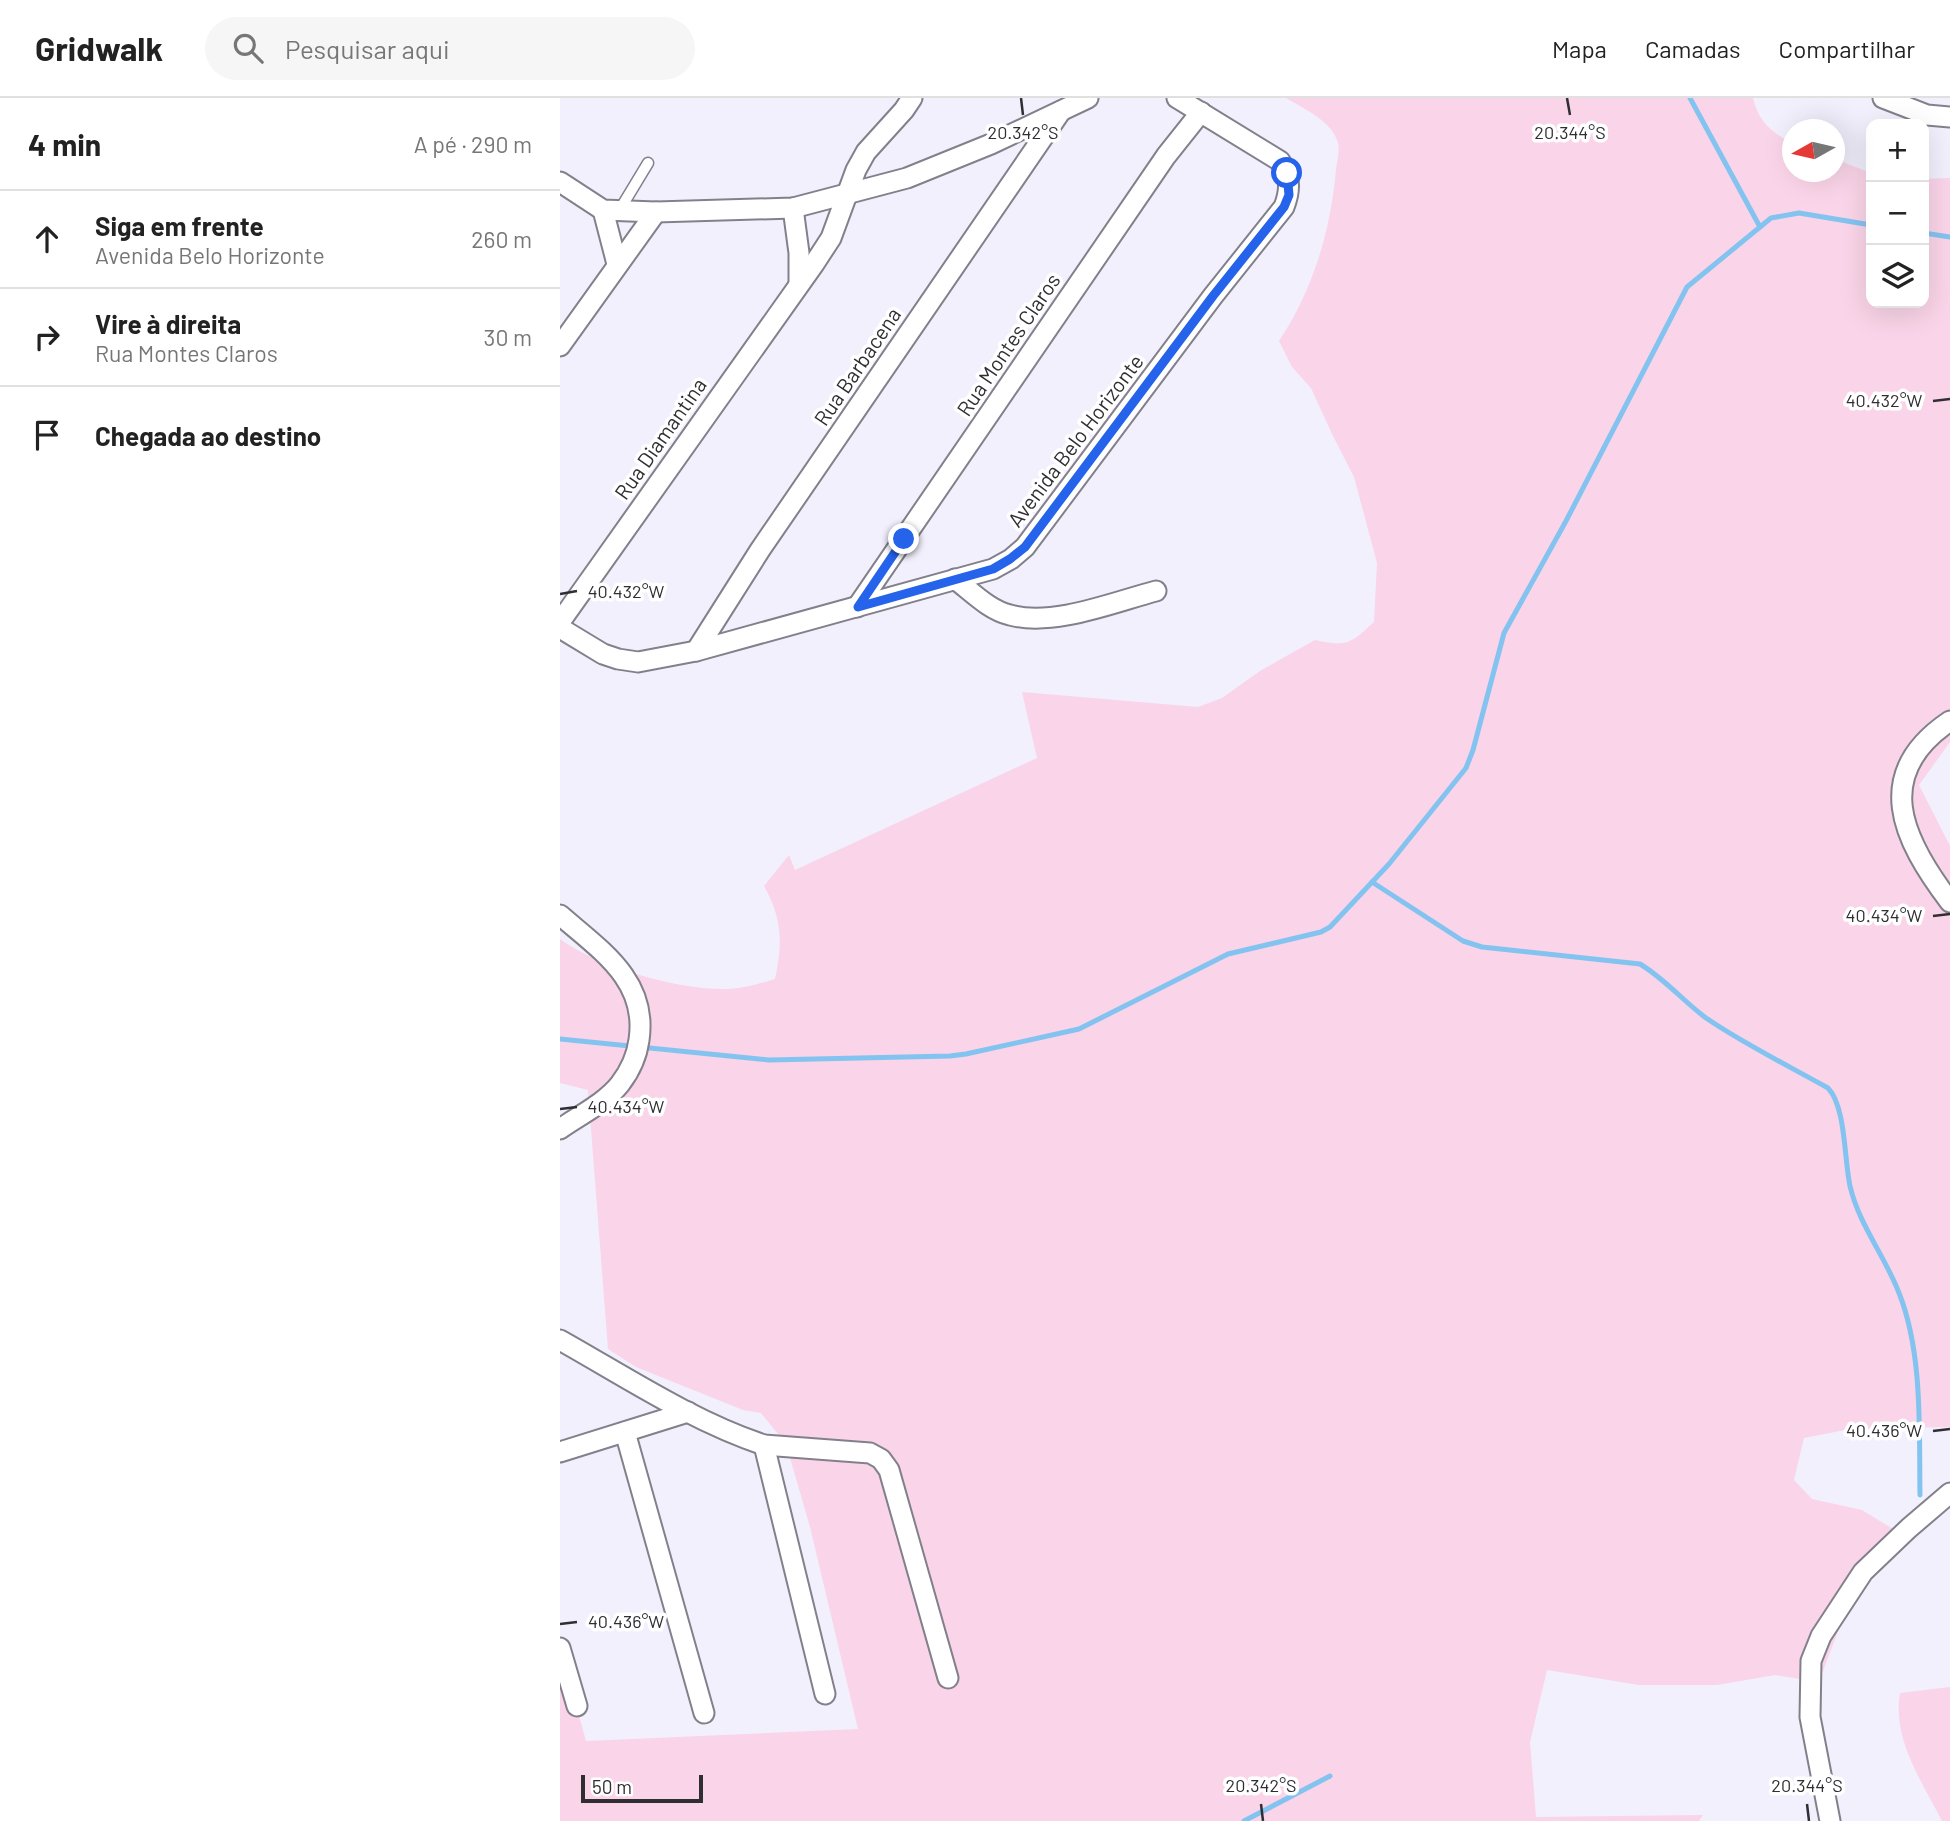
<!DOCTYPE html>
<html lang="pt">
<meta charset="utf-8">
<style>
body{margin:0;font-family:Barlow,sans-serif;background:#f6f6f6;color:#222}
.controls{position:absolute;right:21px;top:21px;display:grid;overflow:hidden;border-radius:14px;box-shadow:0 7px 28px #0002}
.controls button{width:63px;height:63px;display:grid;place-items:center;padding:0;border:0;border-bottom:2px solid #e0e0e0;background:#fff;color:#222;font:35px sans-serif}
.compass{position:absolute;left:1222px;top:21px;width:63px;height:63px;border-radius:50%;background:#fff;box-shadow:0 7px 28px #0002;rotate:262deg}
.scale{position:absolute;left:21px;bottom:18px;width:122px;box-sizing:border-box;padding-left:7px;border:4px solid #2f2f33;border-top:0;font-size:19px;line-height:24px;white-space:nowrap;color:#2f2f33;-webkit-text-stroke:5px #fff;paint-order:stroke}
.stop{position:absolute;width:21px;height:21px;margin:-16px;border:5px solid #2563eb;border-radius:50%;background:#fff}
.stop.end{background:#2563eb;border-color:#fff;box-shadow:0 2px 7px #0008}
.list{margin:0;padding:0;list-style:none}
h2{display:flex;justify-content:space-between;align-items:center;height:91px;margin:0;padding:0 28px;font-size:30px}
h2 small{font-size:23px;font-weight:400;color:#767676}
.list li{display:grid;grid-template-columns:46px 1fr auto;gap:21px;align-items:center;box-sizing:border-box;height:98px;padding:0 28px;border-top:2px solid #e0e0e0}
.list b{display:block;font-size:26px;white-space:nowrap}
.list p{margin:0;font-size:23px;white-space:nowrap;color:#767676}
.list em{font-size:23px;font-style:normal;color:#767676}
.icon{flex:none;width:38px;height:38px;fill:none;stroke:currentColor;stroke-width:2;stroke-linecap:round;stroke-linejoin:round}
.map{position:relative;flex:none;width:1390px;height:1723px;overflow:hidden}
header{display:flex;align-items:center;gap:42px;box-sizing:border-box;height:98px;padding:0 35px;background:#fff;border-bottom:2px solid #e0e0e0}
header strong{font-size:33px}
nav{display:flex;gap:38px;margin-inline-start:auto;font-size:24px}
.search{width:490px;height:63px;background:#f6f6f6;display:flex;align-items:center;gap:18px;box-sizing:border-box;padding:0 24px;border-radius:38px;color:#767676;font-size:26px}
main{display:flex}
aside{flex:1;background:#fff}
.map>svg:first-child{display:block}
.green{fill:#fad4e8}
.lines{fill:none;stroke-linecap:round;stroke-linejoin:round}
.stream{stroke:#83c3f0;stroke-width:5}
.lane-casing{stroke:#82808b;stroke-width:13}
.street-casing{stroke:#82808b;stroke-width:23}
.lane{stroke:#fff;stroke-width:10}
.street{stroke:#fff;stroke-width:19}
.route{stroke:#2563eb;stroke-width:9}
.ticks{fill:none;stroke:#2f2f33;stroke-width:2.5}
.labels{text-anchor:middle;stroke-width:7;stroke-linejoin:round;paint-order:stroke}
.street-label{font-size:21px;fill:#2f2f33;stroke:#fff}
.ticks-label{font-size:18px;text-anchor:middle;fill:#2f2f33;stroke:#fff;stroke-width:7;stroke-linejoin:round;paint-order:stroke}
</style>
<header>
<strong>Gridwalk</strong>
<div class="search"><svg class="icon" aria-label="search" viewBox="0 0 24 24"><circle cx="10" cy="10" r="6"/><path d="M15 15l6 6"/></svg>Pesquisar aqui</div>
<nav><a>Mapa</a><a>Camadas</a><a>Compartilhar</a></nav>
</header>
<main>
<aside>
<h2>4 min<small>A pé · 290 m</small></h2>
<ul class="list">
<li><svg class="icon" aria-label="ahead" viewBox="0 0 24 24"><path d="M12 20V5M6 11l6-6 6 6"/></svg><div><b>Siga em frente</b><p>Avenida Belo Horizonte</p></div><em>260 m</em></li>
<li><svg class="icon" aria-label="right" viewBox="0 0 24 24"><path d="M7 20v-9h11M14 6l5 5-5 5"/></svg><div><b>Vire à direita</b><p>Rua Montes Claros</p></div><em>30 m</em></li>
<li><svg class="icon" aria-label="arrive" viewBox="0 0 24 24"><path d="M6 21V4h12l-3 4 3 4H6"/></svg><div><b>Chegada ao destino</b></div></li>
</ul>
</aside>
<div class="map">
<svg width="1390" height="1723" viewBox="0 0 1390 1723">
<rect width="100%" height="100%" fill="#f2f0fd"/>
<g class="green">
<path d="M726,0H1193C1198,23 1212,35 1232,45V74H1274L1275,61L1311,75V205H1364V81L1390,80V644L1359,687L1390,748V1329L1290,1331L1244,1340L1234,1382L1252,1401L1302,1412L1333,1431L1289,1504L1259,1584L1215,1577L1157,1587H1079L987,1572L970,1644L976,1719L1143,1717L1139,1723H0V1549L26,1643L298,1631L250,1429L226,1346L201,1315L183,1312L76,1269L48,1251L28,992L0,985V841C38,869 115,891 163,891C181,891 198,886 215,881C223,845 222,820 204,788L229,757L235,772L477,660L462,594L638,609L662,600L700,573L755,542C787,549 790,546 814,524L817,465L794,379L772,336L751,290L732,269L719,243C753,192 771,132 776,71C777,64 780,52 778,45C772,23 744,11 726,0Z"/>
<path d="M1390,1589V1723H1382C1362,1683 1332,1642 1340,1595Z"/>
</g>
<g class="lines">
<g class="stream">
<polyline points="1130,0 1200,129"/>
<polyline points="1364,135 1390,139"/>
<path d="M812,784L903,843L922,849L1080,866C1105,881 1123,903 1146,920C1184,946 1227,967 1268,990C1286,1009 1284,1061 1290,1088C1299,1127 1325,1158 1339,1195C1363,1255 1359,1333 1360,1397"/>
<polyline points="0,941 209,962 390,958 406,956 519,931 668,856 761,834 770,829 829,766 906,670 913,652 944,535 1006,423 1127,189 1211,120 1239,115 1311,127"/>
<polyline points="684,1723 770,1678"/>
</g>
<defs>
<polyline id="lane" points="59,113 88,65"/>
<g id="street">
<polyline points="1323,0 1367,17 1390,19"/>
<polyline points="0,84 43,112 96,114 233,110 347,80 431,46 528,0"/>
<polyline points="233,110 239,155 239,185"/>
<polyline points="43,112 57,166"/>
<polyline points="0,248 96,114"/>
<path d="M395,481C412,494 429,512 450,517C493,529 554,504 596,493"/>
<polyline points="297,509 606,58 641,14"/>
<polyline points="0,524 254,166 271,140 296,72 306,54 344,12 352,0"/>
<path d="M0,530L43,556L58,561L78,564L136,553L433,471L451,461L465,449L653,198L724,109C731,91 730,79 720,63L617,0"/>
<polyline points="136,553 200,452 501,13"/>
<path d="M1390,623C1311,676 1342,741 1390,804"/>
<path d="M0,817C40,852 88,882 79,942C77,957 70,973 60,986C45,1005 20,1017 0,1031"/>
<path d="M0,1242C66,1279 132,1323 204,1347L310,1355L321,1361L329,1372L388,1580"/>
<polyline points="65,1334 144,1615"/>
<polyline points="204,1347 265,1596"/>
<polyline points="0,1354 128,1314"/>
<polyline points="0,1550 17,1608"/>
<polyline points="1270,1723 1250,1619 1251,1563 1261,1538 1303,1474 1349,1430 1390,1395"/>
</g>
</defs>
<use href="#lane" class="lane-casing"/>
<use href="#street" class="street-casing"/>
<use href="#lane" class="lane"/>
<use href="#street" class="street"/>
</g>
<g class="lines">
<polyline class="route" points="344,441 298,509 433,471 450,461 465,449 653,198 724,109 729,97 727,75"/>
</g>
<path class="ticks" d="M461,0L463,17M1007,0L1010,17M1373,303L1390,301M0,496L17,493M1373,818L1390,816M0,1011L17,1009M1373,1333L1390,1331M0,1526L17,1524M701,1706L703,1723M1247,1706L1249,1723"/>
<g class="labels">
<g class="street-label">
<text transform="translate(449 247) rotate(-56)" y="7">Rua Montes Claros</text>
<text transform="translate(298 269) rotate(-56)" y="7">Rua Barbacena</text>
<text transform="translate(101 341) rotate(-55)" y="7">Rua Diamantina</text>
<text transform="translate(516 343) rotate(-53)" y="7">Avenida Belo Horizonte</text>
</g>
</g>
<g class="ticks-label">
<text x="463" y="41">20.342°S</text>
<text x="1010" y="41">20.344°S</text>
<text x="1324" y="309">40.432°W</text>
<text x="66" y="500">40.432°W</text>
<text x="1324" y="824">40.434°W</text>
<text x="66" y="1015">40.434°W</text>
<text x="1324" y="1339">40.436°W</text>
<text x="66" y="1530">40.436°W</text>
<text x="701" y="1694">20.342°S</text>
<text x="1247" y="1694">20.344°S</text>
</g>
</svg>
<div class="controls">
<button>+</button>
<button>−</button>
<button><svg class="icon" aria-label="layers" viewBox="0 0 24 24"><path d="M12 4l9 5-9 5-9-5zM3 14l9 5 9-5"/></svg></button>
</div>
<svg class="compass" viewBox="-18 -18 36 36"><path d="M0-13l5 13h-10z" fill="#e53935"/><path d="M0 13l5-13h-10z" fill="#767676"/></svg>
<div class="scale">50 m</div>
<div class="stop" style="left:727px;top:75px"></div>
<div class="stop end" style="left:344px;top:441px"></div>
</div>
</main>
